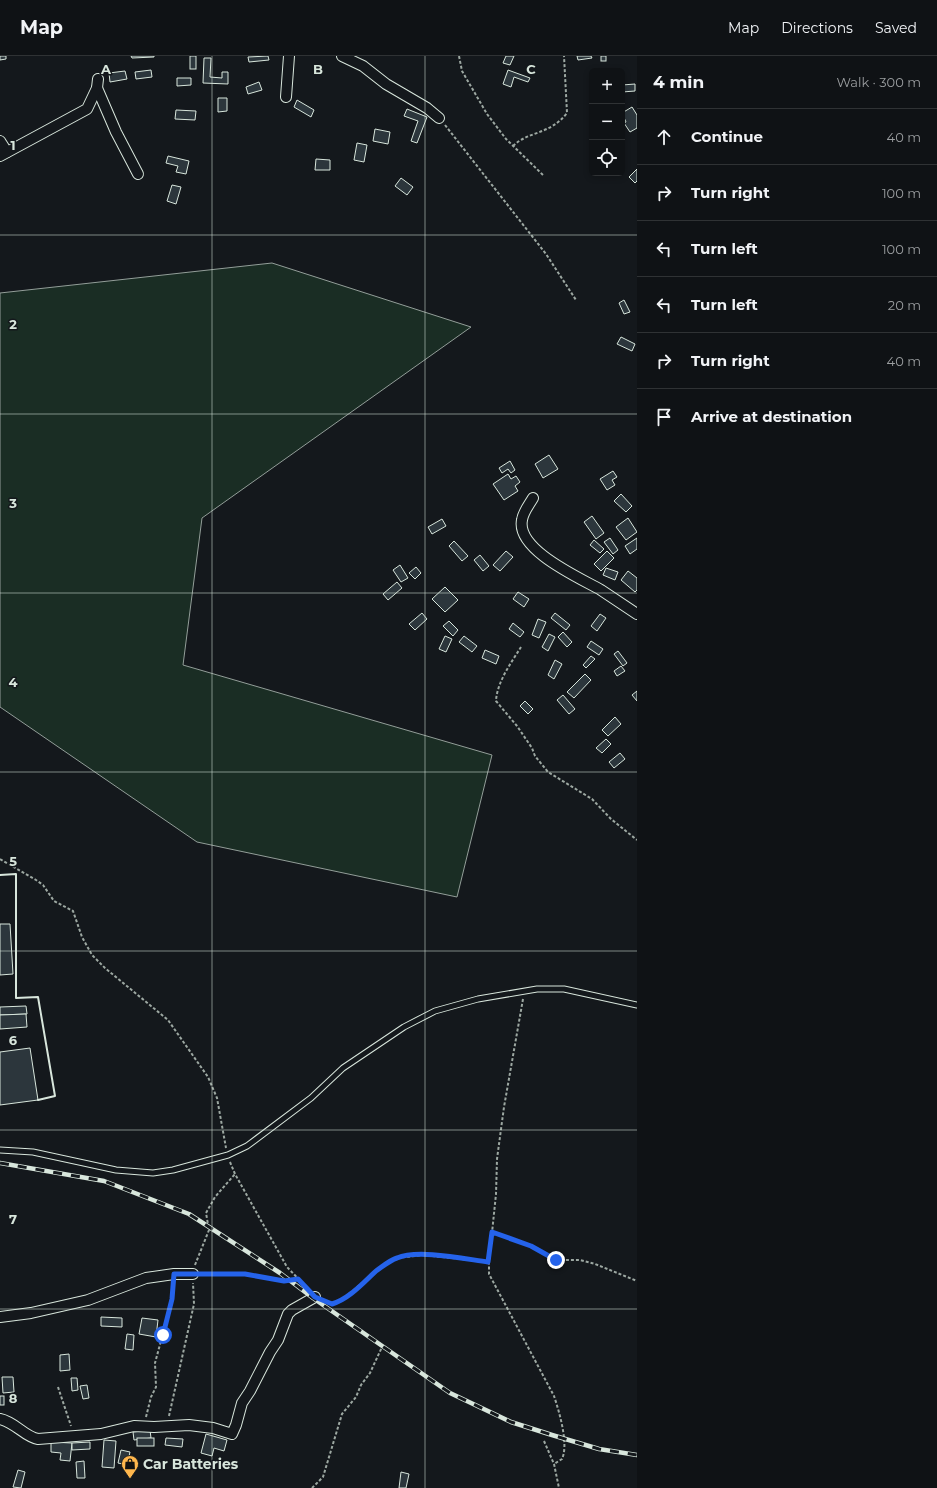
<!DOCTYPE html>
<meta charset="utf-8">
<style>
body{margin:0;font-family:Montserrat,sans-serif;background:#1d2022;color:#f1f3f6}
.controls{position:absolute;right:12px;top:12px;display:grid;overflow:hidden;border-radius:6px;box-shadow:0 2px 6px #0003}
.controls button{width:36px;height:36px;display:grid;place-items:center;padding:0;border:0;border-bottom:1px solid #2f3234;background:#0f1215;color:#f1f3f6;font:20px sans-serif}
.stop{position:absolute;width:12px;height:12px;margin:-9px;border:3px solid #2563eb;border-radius:50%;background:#fff}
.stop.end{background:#2563eb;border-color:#fff;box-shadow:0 1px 4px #0008}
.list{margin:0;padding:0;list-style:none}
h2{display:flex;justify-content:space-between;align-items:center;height:52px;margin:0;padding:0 16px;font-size:17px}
h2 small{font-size:13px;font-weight:400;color:#9b9ea0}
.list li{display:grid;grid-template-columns:26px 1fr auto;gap:12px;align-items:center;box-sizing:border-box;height:56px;padding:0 16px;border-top:1px solid #2f3234}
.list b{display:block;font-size:15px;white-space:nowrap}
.list em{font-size:13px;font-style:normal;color:#9b9ea0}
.icon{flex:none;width:22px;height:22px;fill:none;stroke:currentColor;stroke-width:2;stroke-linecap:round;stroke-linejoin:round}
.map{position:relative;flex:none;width:637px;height:1432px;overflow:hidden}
header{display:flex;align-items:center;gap:24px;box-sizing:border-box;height:56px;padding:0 20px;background:#0f1215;border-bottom:1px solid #2f3234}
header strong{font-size:19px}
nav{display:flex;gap:22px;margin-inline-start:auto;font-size:14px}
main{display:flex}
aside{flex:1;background:#0f1215}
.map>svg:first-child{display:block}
.green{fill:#1a2d24;stroke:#939e99}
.building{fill:#2c363c;stroke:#d8e6dc}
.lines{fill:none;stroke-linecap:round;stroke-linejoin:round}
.service-casing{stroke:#d8e6dc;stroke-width:7}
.minor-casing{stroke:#d8e6dc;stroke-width:12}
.path{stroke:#9da8a2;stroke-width:2;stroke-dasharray:3 2;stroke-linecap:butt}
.service{stroke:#14181c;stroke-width:5}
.minor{stroke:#14181c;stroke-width:10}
.rail-casing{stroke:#d8e6dc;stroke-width:4.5}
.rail{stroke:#14181c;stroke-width:3;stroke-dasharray:9;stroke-linecap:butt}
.wall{stroke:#d8e6dc;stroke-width:2}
.route{stroke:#2563eb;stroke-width:5}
.grid{fill:none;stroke:#d8e6dc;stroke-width:1;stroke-opacity:0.55}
.labels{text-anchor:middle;stroke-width:3;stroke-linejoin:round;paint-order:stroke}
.poi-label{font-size:14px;font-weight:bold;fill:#d8e6dc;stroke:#14181c;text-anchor:start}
.grid-label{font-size:13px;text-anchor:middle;font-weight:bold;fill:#d8e6dc;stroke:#14181c;stroke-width:3;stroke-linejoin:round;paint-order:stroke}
</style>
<header>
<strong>Map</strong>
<nav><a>Map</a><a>Directions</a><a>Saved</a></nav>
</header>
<main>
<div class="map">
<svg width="637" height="1432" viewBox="0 0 637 1432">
<rect width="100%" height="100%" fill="#14181c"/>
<polygon class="green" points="272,207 471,271 202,462 183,609 492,699 457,841 197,786 0,651 0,237"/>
<g class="building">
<polygon points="0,0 6,0 6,3 0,4"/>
<polygon points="131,0 154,0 154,1 132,2"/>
<rect x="190" y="0" width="6" height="13"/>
<polygon points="268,0 269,4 249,6 248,1"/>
<polygon points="506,0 514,0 510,9 503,7"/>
<polygon points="577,0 591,0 592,2 578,4"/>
<rect x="601" y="0" width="5" height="5"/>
<polygon points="204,2 211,2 210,21 222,22 222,16 228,16 228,28 203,27"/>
<polygon points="151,14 152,21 136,23 135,16"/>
<polygon points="508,14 530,22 528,26 514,21 511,31 503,28"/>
<polygon points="125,15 127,23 110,26 109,17"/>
<polygon points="177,22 191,22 191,29 177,30"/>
<polygon points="259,26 262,34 248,38 246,31"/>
<polygon points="635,28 635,35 622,36 622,29"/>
<polygon points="218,42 227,42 227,55 218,56"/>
<polygon points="297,44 314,54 311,61 294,51"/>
<polygon points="632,51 637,59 637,72 630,76 624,67 626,66 622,57"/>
<polygon points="407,53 427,61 417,87 411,85 418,65 404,60"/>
<polygon points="176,54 196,55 195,64 175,63"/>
<polygon points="375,73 390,76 388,88 373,85"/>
<polygon points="357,87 367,89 364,106 354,104"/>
<polygon points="168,100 189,105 186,118 176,116 178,110 166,107"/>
<polygon points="316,103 330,104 330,114 315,114"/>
<polygon points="637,113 637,125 635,127 629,121"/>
<polygon points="401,122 413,131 407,139 395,130"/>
<polygon points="172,129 181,131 176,148 167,145"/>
<polygon points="624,244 630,256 624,258 619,247"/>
<polygon points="621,281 635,288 632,295 617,288"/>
<polygon points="549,399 558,413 543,422 535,408"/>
<polygon points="510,405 515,414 511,417 508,413 502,417 499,412"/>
<polygon points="613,415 617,421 612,424 615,429 607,434 600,423"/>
<polygon points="508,418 511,423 516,420 520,426 515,430 518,435 504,444 493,428"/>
<polygon points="621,438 632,450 626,456 614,445"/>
<polygon points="592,460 604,477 596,483 584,466"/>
<polygon points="628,462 637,476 626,484 616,471"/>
<polygon points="442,463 446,470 432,478 428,471"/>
<polygon points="610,482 618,494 613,498 604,486"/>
<polygon points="637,482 637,493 630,498 625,490"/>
<polygon points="594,484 604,493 600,497 590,489"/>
<polygon points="454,485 468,500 462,505 449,490"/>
<polygon points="506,495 513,501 500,515 493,509"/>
<polygon points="607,495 614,502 601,515 594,508"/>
<polygon points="480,499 489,510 483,515 474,504"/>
<polygon points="400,509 408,522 401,526 393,514"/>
<polygon points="416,511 421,517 415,523 409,517"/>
<polygon points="606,512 618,516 615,524 603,519"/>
<polygon points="628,515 637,522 637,534 635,536 621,524"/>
<polygon points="397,526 402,532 388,544 383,538"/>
<polygon points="445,531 458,544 445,556 432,543"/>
<polygon points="518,536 529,543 524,551 513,543"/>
<polygon points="422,557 427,563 415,574 409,568"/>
<polygon points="555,557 570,569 566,574 551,562"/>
<polygon points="600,558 606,562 597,575 591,570"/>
<polygon points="538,563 546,566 539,582 532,579"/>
<polygon points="449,565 458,574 453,580 443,570"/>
<polygon points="513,567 524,576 520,581 509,573"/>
<polygon points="563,576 572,586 567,591 558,581"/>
<polygon points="549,578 555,581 548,595 542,591"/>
<polygon points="445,580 452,583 446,596 439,593"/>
<polygon points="464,580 477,590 472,596 459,586"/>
<polygon points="591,585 603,593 599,599 587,591"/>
<polygon points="485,594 499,600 496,608 482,602"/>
<polygon points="618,595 627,607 623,610 614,598"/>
<polygon points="591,600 595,603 586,612 583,609"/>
<polygon points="555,604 562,608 554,623 548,619"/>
<polygon points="621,610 625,615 617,620 614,615"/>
<polygon points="585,618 591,624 574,642 567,636"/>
<polygon points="637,635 637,645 632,639"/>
<polygon points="563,639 575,653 569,658 557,644"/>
<polygon points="525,645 533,653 528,658 520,650"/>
<polygon points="615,661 621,668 608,680 602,674"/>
<polygon points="606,683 611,688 602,697 596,692"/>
<polygon points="620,697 625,703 614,712 609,706"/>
<polygon points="0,868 10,868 13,918 0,919"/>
<polygon points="26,950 27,958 0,959 0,951"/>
<polygon points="26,958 27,971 0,973 0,959"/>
<polygon points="30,992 38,1044 0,1049 0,996"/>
<polygon points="101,1261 122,1262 122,1271 101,1270"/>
<polygon points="142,1262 158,1264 156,1281 139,1278"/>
<polygon points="127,1278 134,1279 133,1294 125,1293"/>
<polygon points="69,1298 70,1314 60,1315 60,1299"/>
<polygon points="2,1321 13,1321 14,1336 3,1337"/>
<polygon points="71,1322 77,1322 78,1334 72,1335"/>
<polygon points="87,1329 89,1342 83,1343 80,1330"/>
<rect x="0" y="1340" width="4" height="9"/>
<polygon points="150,1374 151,1382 134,1384 133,1376"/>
<polygon points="206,1378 227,1384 224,1395 214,1392 212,1400 201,1397"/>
<rect x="137" y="1382" width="17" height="8"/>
<polygon points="166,1382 183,1383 182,1391 165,1389"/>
<polygon points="104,1384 116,1385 114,1412 102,1411"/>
<polygon points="51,1386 72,1387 70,1405 60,1404 61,1397 51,1396"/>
<polygon points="90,1386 90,1393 72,1394 72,1387"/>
<polygon points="121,1394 130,1396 127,1409 118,1407"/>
<polygon points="84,1405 85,1422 77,1422 76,1406"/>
<polygon points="18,1414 25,1416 21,1432 13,1431"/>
<polygon points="401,1416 409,1418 406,1432 399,1432"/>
</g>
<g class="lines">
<defs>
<polyline id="service" points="0,1094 33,1096 116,1114 153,1117 173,1114 228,1099 247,1090 311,1042 343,1012 404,971 435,955 478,943 537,933 564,933 637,949"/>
<g id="minor">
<polyline points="342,0 363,10 386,28 427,52 439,62"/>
<polyline points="97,32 116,76 138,118"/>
<polyline points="286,41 289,0"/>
<polyline points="0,85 7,96"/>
<polyline points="0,100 87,53 97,32 98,23"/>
<path d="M533,442C529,449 523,456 522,464C516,494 580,522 601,534C613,542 625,550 637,558"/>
<polyline points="0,1261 31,1257 88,1244 146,1222 174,1218 193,1218"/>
<path d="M0,1363C15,1366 25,1381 38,1383L101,1378L134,1370L154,1371L189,1369L213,1372L232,1378L236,1369L242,1347L250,1335L270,1296L278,1284L288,1258L292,1254L315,1241"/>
</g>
</defs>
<use href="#service" class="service-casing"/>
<use href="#minor" class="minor-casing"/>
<g class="path">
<polyline points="459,0 462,15 487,58 506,83 543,119"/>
<polyline points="445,69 546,198 576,244"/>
<path d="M513,90C528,75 550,79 567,57L564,0"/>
<path d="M521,591C511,607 497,626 496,645L517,670L532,692L535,700L548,716L592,743L611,763L637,784"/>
<polyline points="0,803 36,824 43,829 54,845 73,855 82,881 92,899 105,912 168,964 208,1021 217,1042 226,1092"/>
<path d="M523,943L504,1051L497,1103L496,1138L489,1206V1218L554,1340C559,1355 569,1388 562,1403L554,1408"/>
<polyline points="230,1106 235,1118 287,1211 309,1234"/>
<polyline points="492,1176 531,1190 556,1204 580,1204 595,1208 637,1225"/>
<polyline points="195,1209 209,1174 206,1157 215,1141 235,1118"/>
<polyline points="202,1218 245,1218 284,1225 299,1223"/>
<polyline points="323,1245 332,1248 339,1246 378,1214 396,1202 423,1199 489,1206"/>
<polyline points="58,1331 71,1370"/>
<polyline points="169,1360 194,1248 193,1227"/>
<polyline points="146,1361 151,1341 156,1331 155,1307 169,1255 174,1228"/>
<polyline points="544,1385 554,1408 559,1432"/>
<polyline points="312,1432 323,1421 342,1358 356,1341 361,1329 370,1317 382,1291"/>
</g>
<use href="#service" class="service"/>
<use href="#minor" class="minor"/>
<defs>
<polyline id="rail" points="0,1107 104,1125 189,1158 280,1217 313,1242 450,1337 511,1366 552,1379 599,1393 637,1399"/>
</defs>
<use href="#rail" class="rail-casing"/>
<use href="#rail" class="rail"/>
<polyline class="wall" points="0,819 16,818 16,942 38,941 55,1040 38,1044"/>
</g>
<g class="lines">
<path class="route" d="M163,1279L172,1243L174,1218H245L284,1225L298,1223L315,1241L332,1248C349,1243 363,1227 376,1215C382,1211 390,1204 397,1202C418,1193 465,1203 488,1206L492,1176L531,1190L556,1204"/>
</g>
<path class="grid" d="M212,0V1432M425,0V1432M0,179H637M0,358H637M0,537H637M0,716H637M0,895H637M0,1074H637M0,1253H637"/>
<defs>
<symbol id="shop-pin" viewBox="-11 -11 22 30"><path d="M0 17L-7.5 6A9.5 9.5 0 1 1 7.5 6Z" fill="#ffb74d" stroke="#14181c"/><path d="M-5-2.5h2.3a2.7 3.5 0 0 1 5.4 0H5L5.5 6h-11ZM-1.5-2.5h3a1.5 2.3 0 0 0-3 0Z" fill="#111"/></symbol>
</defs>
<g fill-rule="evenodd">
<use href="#shop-pin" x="120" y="1398" width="20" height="27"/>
</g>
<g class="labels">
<g class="poi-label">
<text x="143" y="1413">Car Batteries</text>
</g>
</g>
<g class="grid-label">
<text x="106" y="18">A</text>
<text x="318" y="18">B</text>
<text x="531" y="18">C</text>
<text x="13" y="94">1</text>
<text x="13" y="273">2</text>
<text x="13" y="452">3</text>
<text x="13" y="631">4</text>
<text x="13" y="810">5</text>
<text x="13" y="989">6</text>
<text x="13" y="1168">7</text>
<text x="13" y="1347">8</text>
</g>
</svg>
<div class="controls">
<button>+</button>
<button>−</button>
<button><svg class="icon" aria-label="locate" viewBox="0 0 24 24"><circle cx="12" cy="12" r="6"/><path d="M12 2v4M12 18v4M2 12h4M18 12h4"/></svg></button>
</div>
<div class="stop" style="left:163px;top:1279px"></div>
<div class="stop end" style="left:556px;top:1204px"></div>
</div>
<aside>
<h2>4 min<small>Walk · 300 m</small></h2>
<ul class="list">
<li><svg class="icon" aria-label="ahead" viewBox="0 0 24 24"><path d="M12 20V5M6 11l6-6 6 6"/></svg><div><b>Continue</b></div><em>40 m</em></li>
<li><svg class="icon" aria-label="right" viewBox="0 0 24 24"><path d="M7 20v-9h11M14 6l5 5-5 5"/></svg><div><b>Turn right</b></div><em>100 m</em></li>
<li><svg class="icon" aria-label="left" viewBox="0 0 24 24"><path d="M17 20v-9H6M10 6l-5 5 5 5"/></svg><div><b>Turn left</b></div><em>100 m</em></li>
<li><svg class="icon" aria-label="left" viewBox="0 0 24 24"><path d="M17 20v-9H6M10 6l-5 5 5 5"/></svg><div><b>Turn left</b></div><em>20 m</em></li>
<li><svg class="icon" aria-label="right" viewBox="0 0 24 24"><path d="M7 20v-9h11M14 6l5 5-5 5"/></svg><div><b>Turn right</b></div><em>40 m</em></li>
<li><svg class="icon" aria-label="arrive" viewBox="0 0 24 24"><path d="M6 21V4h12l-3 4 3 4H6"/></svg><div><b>Arrive at destination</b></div></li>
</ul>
</aside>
</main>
